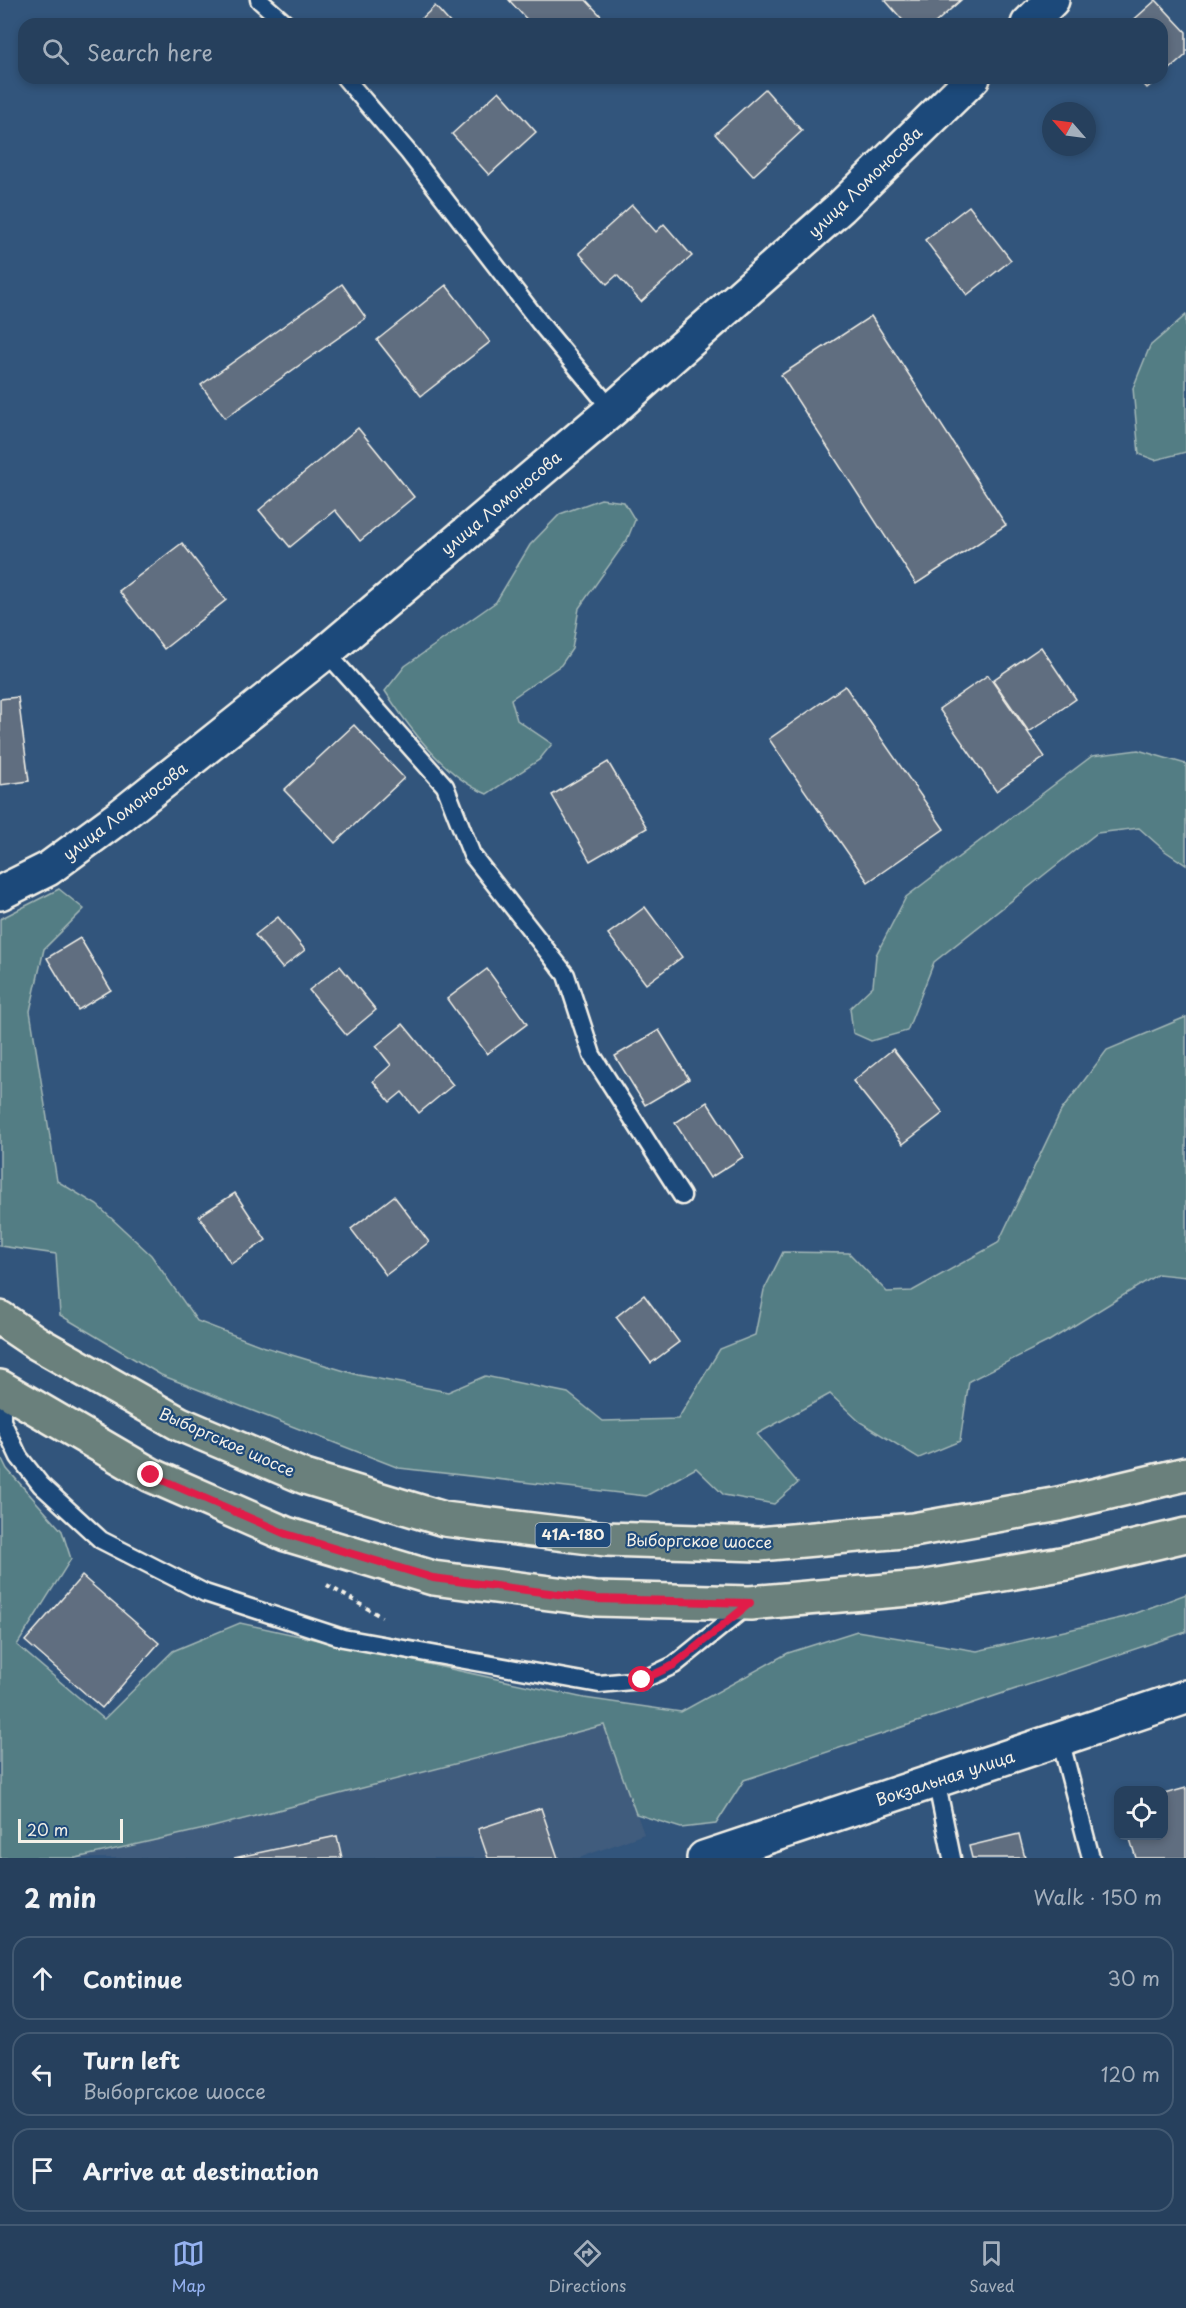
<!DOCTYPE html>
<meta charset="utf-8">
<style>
body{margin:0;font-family:"Playpen Sans",sans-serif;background:#324b66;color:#f1f3f6}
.controls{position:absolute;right:18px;bottom:18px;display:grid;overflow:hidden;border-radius:12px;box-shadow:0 3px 9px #0003}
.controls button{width:54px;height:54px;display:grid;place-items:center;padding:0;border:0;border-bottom:2px solid #425972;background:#26405d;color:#f1f3f6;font:30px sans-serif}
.compass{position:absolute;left:1042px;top:102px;width:54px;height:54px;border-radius:50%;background:#26405d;box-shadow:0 3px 9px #0003;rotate:298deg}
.scale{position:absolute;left:18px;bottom:15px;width:105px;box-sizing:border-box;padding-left:6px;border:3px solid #f4f1e8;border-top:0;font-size:16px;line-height:21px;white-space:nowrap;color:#f4f1e8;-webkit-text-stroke:4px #1f4a7a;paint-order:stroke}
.stop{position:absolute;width:18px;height:18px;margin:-14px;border:4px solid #e11d48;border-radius:50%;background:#fff}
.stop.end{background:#e11d48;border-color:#fff;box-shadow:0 2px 6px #0008}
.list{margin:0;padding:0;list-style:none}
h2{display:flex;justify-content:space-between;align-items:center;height:78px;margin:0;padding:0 24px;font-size:26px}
h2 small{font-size:20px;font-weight:400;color:#a4afbc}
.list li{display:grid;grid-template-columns:39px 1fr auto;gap:18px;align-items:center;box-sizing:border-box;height:84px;margin:0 12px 12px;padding:0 12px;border:2px solid #425972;border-radius:18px}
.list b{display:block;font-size:22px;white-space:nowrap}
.list p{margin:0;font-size:20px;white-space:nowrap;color:#a4afbc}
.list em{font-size:20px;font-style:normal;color:#a4afbc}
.icon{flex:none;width:33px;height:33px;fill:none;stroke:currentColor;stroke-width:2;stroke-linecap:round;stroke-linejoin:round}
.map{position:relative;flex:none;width:1186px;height:1858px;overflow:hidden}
.search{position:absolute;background:#26405d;box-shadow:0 3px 9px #0003;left:18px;right:18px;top:18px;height:66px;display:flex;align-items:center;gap:15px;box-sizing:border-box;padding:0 21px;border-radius:18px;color:#a4afbc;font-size:22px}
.sheet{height:366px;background:#26405d}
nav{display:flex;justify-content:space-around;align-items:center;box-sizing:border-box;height:84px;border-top:2px solid #425972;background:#26405d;font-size:16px;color:#a4afbc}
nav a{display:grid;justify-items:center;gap:3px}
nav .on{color:#95b2f1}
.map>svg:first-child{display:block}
.built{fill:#405c7d}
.green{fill:#527d84;stroke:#a3b7b6;stroke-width:1.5}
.building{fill:#606e80;stroke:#f4f1e8;stroke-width:1.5}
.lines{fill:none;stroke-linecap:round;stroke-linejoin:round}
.service-casing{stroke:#f4f1e8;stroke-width:21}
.tertiary-casing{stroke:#f4f1e8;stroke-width:38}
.primary-casing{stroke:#f4f1e8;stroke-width:38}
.path{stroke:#f4f1e8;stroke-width:4;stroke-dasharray:4.5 4.5;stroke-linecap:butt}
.service{stroke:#1f4a7a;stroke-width:16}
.tertiary{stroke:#1f4a7a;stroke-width:33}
.primary{stroke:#6a807c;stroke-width:33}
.route{stroke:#e11d48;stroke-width:8}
.labels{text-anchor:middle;stroke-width:4.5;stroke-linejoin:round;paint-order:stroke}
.shield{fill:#1f4a7a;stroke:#b4bfc7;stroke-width:1.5}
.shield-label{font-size:15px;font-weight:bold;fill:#f4f1e8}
.street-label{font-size:16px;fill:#f4f1e8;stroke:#1f4a7a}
</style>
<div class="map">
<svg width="1186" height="1858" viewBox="0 0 1186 1858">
<rect width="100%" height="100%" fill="#32557c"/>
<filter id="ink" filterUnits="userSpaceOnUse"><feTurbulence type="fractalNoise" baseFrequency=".0167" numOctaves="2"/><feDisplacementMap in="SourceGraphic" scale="12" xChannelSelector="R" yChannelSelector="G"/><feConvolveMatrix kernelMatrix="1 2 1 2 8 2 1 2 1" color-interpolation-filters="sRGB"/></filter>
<g filter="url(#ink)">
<polygon class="built" points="604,1724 644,1834 579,1858 76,1858 213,1827"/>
<g class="green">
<polygon points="1186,315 1186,452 1155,460 1139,454 1133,388 1150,346"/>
<path d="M601,499L624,502L635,520L627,540L579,608L572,649L561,665L511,699L517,720L552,744L539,760L487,794C445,777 409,728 385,691L405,666L496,602L530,545L560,514Z"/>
<polygon points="1138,750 1186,764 1186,865 1165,851 1139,828 1097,833 934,962 907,1031 871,1041 853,1033 850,1008 873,986 876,955 906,897 1092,756"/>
<polygon points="59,889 84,909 44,949 30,1011 57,1181 97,1205 151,1255 197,1321 262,1346 358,1375 448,1392 485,1376 568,1393 603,1421 678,1419 720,1349 755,1335 764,1290 783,1252 849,1253 887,1292 912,1291 998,1243 1061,1111 1107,1050 1186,1017 1186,1277 1158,1274 1049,1341 969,1381 960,1441 919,1458 860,1422 830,1394 757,1434 798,1483 774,1504 724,1495 696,1468 646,1496 399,1468 161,1375 60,1315 56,1254 0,1246 0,919"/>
<polygon points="0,1455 7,1469 62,1531 71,1559 17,1645 104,1719 173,1651 240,1623 584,1698 681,1712 788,1653 857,1631 977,1651 1125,1617 1186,1594 1186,1632 744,1780 716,1824 681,1828 636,1814 604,1725 213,1827 76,1858 0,1858"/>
</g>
<g class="building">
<polygon points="509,0 586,0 601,16 592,24 531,24"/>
<polygon points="885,0 961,0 934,24 906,24"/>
<polygon points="1156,0 1186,32 1186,55 1162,76 1162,24 1129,24"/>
<polygon points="435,6 451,24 416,24"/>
<polygon points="1138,78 1159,78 1147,88"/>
<polygon points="765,89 802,131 753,176 715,134"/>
<polygon points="499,91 536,132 489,175 452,134"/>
<polygon points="632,205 656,232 664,224 692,256 641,302 617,275 607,284 579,253"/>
<polygon points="969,206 1011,260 967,295 925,240"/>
<polygon points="342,284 366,318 225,418 201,385"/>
<polygon points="446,285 490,342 421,396 377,340"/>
<polygon points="871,316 1006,525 916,584 781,375"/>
<polygon points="358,428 414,497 360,541 335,510 290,547 259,510"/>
<polygon points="182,543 226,600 164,649 119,591"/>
<polygon points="1041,647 1076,699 1029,732 993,680"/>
<polygon points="988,675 1045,757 996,791 939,709"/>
<polygon points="845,686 944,829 868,882 769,739"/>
<polygon points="18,697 29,781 0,785 0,699"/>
<polygon points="354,725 404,778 335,843 284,790"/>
<polygon points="608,762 647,828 590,861 552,795"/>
<polygon points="645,907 682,957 646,984 608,934"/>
<polygon points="278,917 305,950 282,968 255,935"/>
<polygon points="80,938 111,990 78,1010 47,958"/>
<polygon points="340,966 376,1010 346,1035 309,990"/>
<polygon points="487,969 527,1024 487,1054 447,999"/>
<polygon points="403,1024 453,1085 419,1113 402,1092 390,1102 373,1081 391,1065 376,1046"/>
<polygon points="659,1030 689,1079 645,1105 615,1056"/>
<polygon points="893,1049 943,1113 903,1144 853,1081"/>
<polygon points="707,1102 743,1157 710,1178 675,1123"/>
<polygon points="235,1193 266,1240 231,1264 199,1216"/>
<polygon points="394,1196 429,1242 386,1275 351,1229"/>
<polygon points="644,1295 679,1342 651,1363 616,1317"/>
<polygon points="82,1576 159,1643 102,1708 25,1641"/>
<polygon points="1186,1788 1186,1858 1136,1858 1129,1836 1164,1836 1164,1794"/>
<polygon points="541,1808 558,1858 488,1858 478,1829"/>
<polygon points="1019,1834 1025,1858 972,1858 969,1846"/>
<polygon points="337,1836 342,1858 234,1858"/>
</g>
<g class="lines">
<defs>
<g id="service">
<polyline points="259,0 286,24"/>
<polyline points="345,78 409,153 540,323 612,410"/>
<polyline points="326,652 445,786 472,855 566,975 592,1055 682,1196"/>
<polyline points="2,1388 2,1421 19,1457 41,1485 101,1540 205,1593 343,1638 599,1684 642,1680 674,1665 747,1606"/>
<polyline points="1060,1739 1091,1858"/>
<polyline points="936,1780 952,1858"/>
</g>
<g id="tertiary">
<polyline points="1028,24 1052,0"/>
<polyline points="0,893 48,869 119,817 326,652 612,410 841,207 973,78"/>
<polyline points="704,1858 1186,1697"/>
</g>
<g id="primary">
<polyline points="0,1318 37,1343 180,1424 305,1477 444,1519 606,1539 759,1544 913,1530 1059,1504 1186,1474"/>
<polyline points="0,1387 151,1475 286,1534 433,1578 596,1599 750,1603 920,1588 1067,1563 1186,1535"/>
</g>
</defs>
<use href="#service" class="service-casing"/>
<use href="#tertiary" class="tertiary-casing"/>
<use href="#primary" class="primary-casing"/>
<polyline class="path" points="327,1585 382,1617"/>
<use href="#service" class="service"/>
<use href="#tertiary" class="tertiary"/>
<use href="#primary" class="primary"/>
</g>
</g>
<g class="lines" filter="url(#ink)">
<polyline class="route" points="151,1475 286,1534 433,1578 596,1599 750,1603 674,1665 642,1680"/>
</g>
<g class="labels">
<rect class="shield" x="535.5" y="1523" width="75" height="24" rx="4.5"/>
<g class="shield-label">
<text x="573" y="1540">41А-180</text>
</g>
<g class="street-label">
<text transform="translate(865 182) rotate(-44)" y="6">улица Ломоносова</text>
<text transform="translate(501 503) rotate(-40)" y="6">улица Ломоносова</text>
<text transform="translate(125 811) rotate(-37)" y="6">улица Ломоносова</text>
<text transform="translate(227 1442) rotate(24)" y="6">Выборгское шоссе</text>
<text transform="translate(699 1541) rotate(1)" y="6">Выборгское шоссе</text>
<text transform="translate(945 1778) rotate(-18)" y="6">Вокзальная улица</text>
</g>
</g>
</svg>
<div class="controls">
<button><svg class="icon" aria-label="locate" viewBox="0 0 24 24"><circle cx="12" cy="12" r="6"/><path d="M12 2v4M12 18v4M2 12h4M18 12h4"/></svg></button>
</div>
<svg class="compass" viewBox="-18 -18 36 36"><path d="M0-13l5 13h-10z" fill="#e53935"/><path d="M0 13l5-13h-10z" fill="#a4afbc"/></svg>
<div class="scale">20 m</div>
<div class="stop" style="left:642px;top:1680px"></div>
<div class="stop end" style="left:151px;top:1475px"></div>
<div class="search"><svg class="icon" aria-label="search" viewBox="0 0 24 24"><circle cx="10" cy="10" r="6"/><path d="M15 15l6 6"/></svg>Search here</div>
</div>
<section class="sheet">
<h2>2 min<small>Walk · 150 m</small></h2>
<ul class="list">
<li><svg class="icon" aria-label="ahead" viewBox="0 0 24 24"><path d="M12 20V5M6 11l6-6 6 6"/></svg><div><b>Continue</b></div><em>30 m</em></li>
<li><svg class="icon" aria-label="left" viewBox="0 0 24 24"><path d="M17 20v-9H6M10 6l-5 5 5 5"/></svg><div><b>Turn left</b><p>Выборгское шоссе</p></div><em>120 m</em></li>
<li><svg class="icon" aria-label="arrive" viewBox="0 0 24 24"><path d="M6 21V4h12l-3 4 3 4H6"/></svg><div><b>Arrive at destination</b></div></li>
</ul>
</section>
<nav>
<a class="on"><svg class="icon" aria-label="map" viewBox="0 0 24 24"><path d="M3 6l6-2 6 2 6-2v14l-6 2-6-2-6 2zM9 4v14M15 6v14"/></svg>Map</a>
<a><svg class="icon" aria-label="directions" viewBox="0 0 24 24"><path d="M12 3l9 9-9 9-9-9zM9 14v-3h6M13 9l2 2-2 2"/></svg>Directions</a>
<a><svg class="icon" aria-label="saved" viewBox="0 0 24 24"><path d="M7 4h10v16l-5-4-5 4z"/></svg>Saved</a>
</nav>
